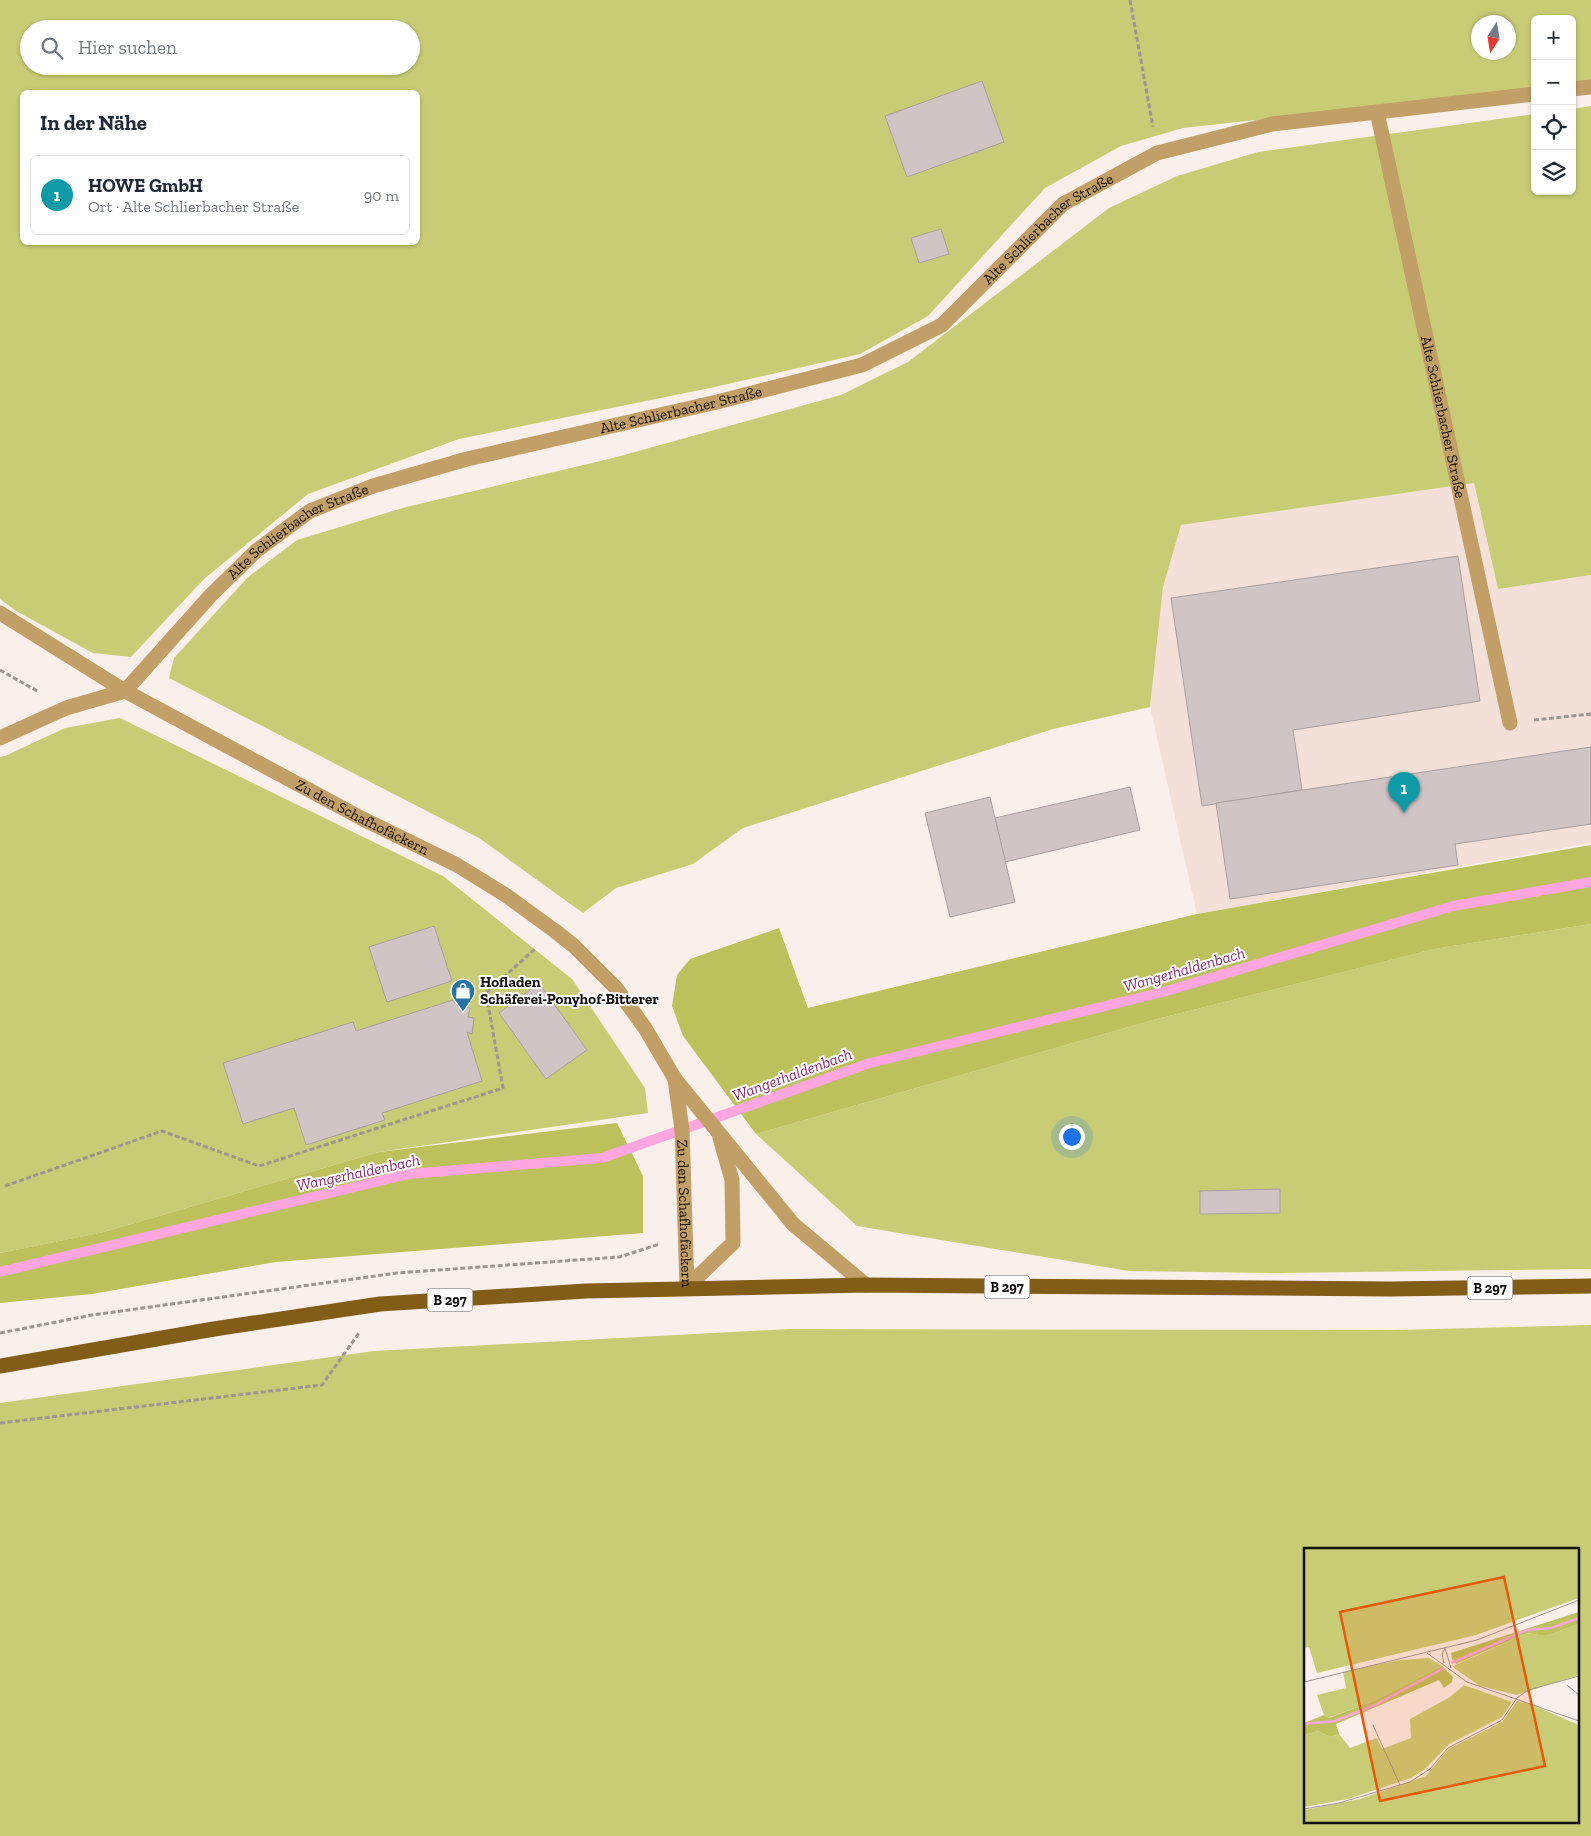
<!DOCTYPE html>
<html lang="de">
<meta charset="utf-8">
<style>
body{margin:0;font-family:"Zilla Slab",serif;background:#f2f2f3;color:#1f2937}
.controls{position:absolute;right:15px;top:15px;display:grid;overflow:hidden;border-radius:8px;box-shadow:0 1px 4px #0004}
.controls button{width:45px;height:45px;display:grid;place-items:center;padding:0;border:0;border-bottom:1px solid #e0e1e3;background:#fff;color:#1f2937;font:25px sans-serif}
.compass{position:absolute;left:1471px;top:15px;width:45px;height:45px;border-radius:50%;background:#fff;box-shadow:0 1px 4px #0004;rotate:192deg}
.you{position:absolute;left:1071px;top:1136px;width:18px;height:18px;margin:-12px;border:4px solid #fff;border-radius:50%;background:#1a73e8;box-shadow:0 0 0 8px #1a73e833}
.badge{display:grid;place-items:center;width:32px;height:32px;border-radius:50%;background:#1a73e8;color:#fff;font-size:16px;font-weight:700}
.pin{position:absolute;translate:-50% -41px;filter:drop-shadow(0 1px 2px #0008)}
.pin::after{content:'';position:absolute;top:26px;width:18px;height:15px;background:inherit;clip-path:polygon(0 0,100% 0,50% 100%)}
.list{margin:0;padding:0;list-style:none}
h2{display:flex;justify-content:space-between;align-items:center;height:65px;margin:0;padding:0 20px;font-size:21px}
h2 small{font-size:16px;font-weight:400;color:#747a83}
.list li{display:grid;grid-template-columns:32px 1fr auto;gap:15px;align-items:center;box-sizing:border-box;height:80px;margin:0 10px 10px;padding:0 10px;border:1px solid #e0e1e3;border-radius:8px}
.list b{display:block;font-size:19px;white-space:nowrap}
.list p{margin:0;font-size:16px;white-space:nowrap;color:#747a83}
.list em{font-size:16px;font-style:normal;color:#747a83}
.icon{flex:none;width:28px;height:28px;fill:none;stroke:currentColor;stroke-width:2;stroke-linecap:round;stroke-linejoin:round}
.map{position:relative;flex:none;width:1591px;height:1836px;overflow:hidden}
.search{position:absolute;background:#fff;box-shadow:0 1px 4px #0004;left:20px;top:20px;width:400px;height:55px;display:flex;align-items:center;gap:12px;box-sizing:border-box;padding:0 18px;border-radius:28px;color:#747a83;font-size:19px}
.panel{position:absolute;background:#fff;box-shadow:0 1px 4px #0004;left:20px;top:90px;width:400px;height:155px;border-radius:8px}
.map>svg:first-child{display:block}
.built{fill:#f3e1d9}
.green{fill:#c8cd75;fill-rule:evenodd}
.forest{fill:#bcc15b}
.lines{fill:none;stroke-linecap:round;stroke-linejoin:round}
.stream{stroke:#fea6e0;stroke-width:10}
.building{fill:#d0c4c5;stroke:#a99e9e}
.path{stroke:#9c9591;stroke-width:3;stroke-dasharray:5 2.5;stroke-linecap:butt}
.minor{stroke:#c19f67;stroke-width:15}
.tertiary{stroke:#c19f67;stroke-width:15}
.primary{stroke:#825d18;stroke-width:15}
.labels{text-anchor:middle;stroke-width:4;stroke-linejoin:round;paint-order:stroke}
.shield{fill:#fff;stroke:#585655;stroke-width:1}
.shield-label{font-size:14px;font-weight:bold;fill:#110d0c}
.street-label{font-size:15px;fill:#110d0c;stroke:#fff}
.poi-label{font-size:15px;font-weight:bold;fill:#110d0c;stroke:#fff;text-anchor:start}
.water-label{font-size:16px;font-style:italic;fill:#8c2971;stroke:#fff}
.inset-river{fill:none;stroke:#fea6e0;stroke-width:2.5}
.inset-road{fill:none;stroke:#9d9592;stroke-width:1}
.view{fill:#e8590c;fill-opacity:0.15;stroke:#e8590c;stroke-width:2.5}
.inset-edge{fill:none;stroke:#110d0c;stroke-width:2.5}
</style>
<div class="map">
<svg width="1591" height="1836" viewBox="0 0 1591 1836">
<rect width="100%" height="100%" fill="#faf0eb"/>
<polygon class="built" points="1474,483 1498,589 1591,575 1591,843 1197,914 1150,707 1163,587 1180,525"/>
<g class="green">
<path d="M0,0H1591V83L1572,85V19H1535V89L1183,128L1121,146L1045,188L928,316L860,354L710,388L459,439L308,494L204,579L131,657L93,653L16,611L0,599ZM1478,22H1508V52H1478ZM29,29H411V66H29ZM22,92H418V242H22Z"/>
<polygon points="1591,106 1591,575 1498,589 1474,483 1181,525 1163,587 1150,707 1053,729 743,828 693,864 616,888 583,913 479,838 169,678 174,658 248,577 297,540 406,507 613,458 841,395 908,362 1109,208 1177,176 1258,152 1535,114 1535,191 1572,191 1572,109"/>
<polygon points="120,718 443,876 572,979 645,1088 648,1113 379,1152 104,1232 0,1253 0,757 5,756 65,728"/>
<polygon points="1591,924 1591,1269 1278,1273 1129,1271 857,1226 756,1134 1153,1020 1434,949"/>
<path d="M1591,1325V1836H0V1403L374,1351L789,1329L1394,1330ZM1305,1550H1577V1822H1305Z"/>
</g>
<g class="forest">
<polygon points="1591,845 1591,924 1434,949 1153,1020 756,1134 683,1036 672,1006 677,975 690,959 779,928 808,1008 1197,914"/>
<polygon points="617,1123 643,1176 643,1233 276,1262 92,1294 0,1303 0,1253 104,1232 379,1152"/>
</g>
<g class="lines">
<polyline class="stream" points="0,1272 409,1174 602,1158 870,1063 1163,992 1453,906 1591,882"/>
</g>
<g class="building">
<polygon points="982,81 1004,142 907,177 885,116"/>
<polygon points="941,229 949,254 919,263 911,238"/>
<polygon points="1458,556 1480,701 1293,730 1302,790 1202,806 1171,598"/>
<polygon points="1591,747 1591,824 1455,844 1458,865 1230,899 1216,803"/>
<polygon points="1130,787 1140,830 1005,862 995,818"/>
<polygon points="990,797 1015,902 950,917 925,813"/>
<polygon points="434,926 452,981 387,1002 369,947"/>
<polygon points="539,983 587,1050 546,1079 499,1013"/>
<polygon points="456,999 458,1006 470,1008 468,1017 474,1018 472,1034 467,1032 482,1081 382,1113 385,1120 306,1145 294,1108 243,1124 223,1063 353,1022 356,1031"/>
<polygon points="1280,1189 1280,1213 1200,1214 1200,1191"/>
</g>
<g class="lines">
<g class="path">
<polyline points="1130,0 1153,127"/>
<polyline points="0,670 39,692"/>
<polyline points="1534,720 1591,714"/>
<polyline points="5,1186 162,1131 259,1166 503,1088 486,993 536,948"/>
<polyline points="0,1333 92,1315 397,1273 619,1257 660,1244"/>
<polyline points="0,1423 322,1385 359,1333"/>
</g>
<g class="minor">
<polyline points="1572,89 1591,87"/>
<path id="s1" d="M1377,112L1510,723"/>
<path id="s2" d="M0,738L66,708L125,691L211,595L256,551L310,511L373,486L467,459L717,402L862,365L942,325L1063,204L1157,153L1272,124L1535,94"/>
</g>
<g class="tertiary">
<path id="s3" d="M0,613L125,691L361,818L457,865L507,896L555,931L574,946L616,988L645,1028L675,1079L793,1224L866,1285"/>
<path id="s4" d="M675,1079L682,1130L687,1287"/>
<polyline points="687,1287 733,1243 732,1180 720,1138"/>
</g>
<polyline class="primary" points="0,1366 214,1329 380,1304 586,1291 866,1285 1390,1289 1591,1286"/>
</g>
<defs>
<symbol id="shop-pin" viewBox="-11 -11 22 30"><path d="M0 17L-7.5 6A9.5 9.5 0 1 1 7.5 6Z" fill="#2773a6" stroke="#fff"/><path d="M-5-2.5h2.3a2.7 3.5 0 0 1 5.4 0H5L5.5 6h-11ZM-1.5-2.5h3a1.5 2.3 0 0 0-3 0Z" fill="#fff"/></symbol>
</defs>
<g fill-rule="evenodd">
<use href="#shop-pin" x="449" y="977" width="28" height="38"/>
</g>
<g class="labels">
<g class="shield">
<rect x="984.5" y="1275.5" width="45" height="23" rx="4"/>
<rect x="1467.5" y="1276.5" width="45" height="23" rx="4"/>
<rect x="427.5" y="1288.5" width="45" height="23" rx="4"/>
</g>
<g class="shield-label">
<text x="1007" y="1292">B 297</text>
<text x="1490" y="1293">B 297</text>
<text x="450" y="1305">B 297</text>
</g>
<g class="street-label">
<text dy="5" stroke="none"><textPath href="#s2" startOffset="1198">Alte Schlierbacher Straße</textPath></text>
<text dy="5" stroke="none"><textPath href="#s2" startOffset="778">Alte Schlierbacher Straße</textPath></text>
<text dy="5" stroke="none"><textPath href="#s1" startOffset="312">Alte Schlierbacher Straße</textPath></text>
<text dy="5" stroke="none"><textPath href="#s2" startOffset="372">Alte Schlierbacher Straße</textPath></text>
<text dy="5" stroke="none"><textPath href="#s3" startOffset="416">Zu den Schafhofäckern</textPath></text>
<text dy="5" stroke="none"><textPath href="#s4" startOffset="135">Zu den Schafhofäckern</textPath></text>
</g>
<g class="poi-label">
<text x="480" y="987">Hofladen<tspan x="480" dy="17">Schäferei-Ponyhof-Bitterer</tspan></text>
</g>
<g class="water-label">
<text transform="translate(1184 969) rotate(-16)" y="6">Wangerhaldenbach</text>
<text transform="translate(792 1074) rotate(-20)" y="6">Wangerhaldenbach</text>
<text transform="translate(358 1172) rotate(-12)" y="6">Wangerhaldenbach</text>
</g>
</g>
<g transform="translate(1304 1548)">
<rect width="275" height="275" fill="#faf0eb"/>
<path d="M0,0H275V50L172,87L13,125L5,99L0,100ZM275,76V127L213,147L176,138L150,120L149,118L223,85L241,88ZM125,110L138,118L72,152L24,170L20,167L13,147L42,140L39,124L96,112ZM160,137L208,154L198,169L145,196L121,221L107,230L44,251L0,259V187L14,183L26,189L35,186L46,200L73,190L78,201L107,190L106,171L146,149ZM213,153L226,156L275,177V275H0V262L56,251L122,228L144,201L198,174Z" fill="#c8cd75"/>
<path d="M275,64V76L241,88L223,85L152,116L148,111L147,105ZM138,118L149,129L148,134L140,140L135,132L32,176L35,186L26,189L14,183L0,187V175L20,167L25,170L72,152Z" fill="#bcc15b"/>
<path class="inset-river" d="M147,115L223,82L247,80L275,70M0,176L31,173L71,157L140,120"/>
<path class="inset-road" d="M141,100L147,120M123,105L163,134L275,173M140,115L138,106L141,100M0,134L173,92L275,52M263,137L275,147M69,177L96,237M0,261L35,255L106,234L126,221L144,200L198,172L213,150L224,142L275,128"/>
<path class="view" d="M200,29L241,218L76,253L36,64Z"/>
<rect width="275" height="275" class="inset-edge"/>
</g>
</svg>
<div class="controls">
<button>+</button>
<button>−</button>
<button><svg class="icon" aria-label="locate" viewBox="0 0 24 24"><circle cx="12" cy="12" r="6"/><path d="M12 2v4M12 18v4M2 12h4M18 12h4"/></svg></button>
<button><svg class="icon" aria-label="layers" viewBox="0 0 24 24"><path d="M12 4l9 5-9 5-9-5zM3 14l9 5 9-5"/></svg></button>
</div>
<svg class="compass" viewBox="-18 -18 36 36"><path d="M0-13l5 13h-10z" fill="#e53935"/><path d="M0 13l5-13h-10z" fill="#747a83"/></svg>
<div class="you"></div>
<div class="pin badge" style="left:1404px;top:813px;background:#0f9aa8">1</div>
<div class="search"><svg class="icon" aria-label="search" viewBox="0 0 24 24"><circle cx="10" cy="10" r="6"/><path d="M15 15l6 6"/></svg>Hier suchen</div>
<section class="panel">
<h2>In der Nähe<small></small></h2>
<ul class="list">
<li><span class="badge" style="background:#0f9aa8">1</span><div><b>HOWE GmbH</b><p>Ort · Alte Schlierbacher Straße</p></div><em>90 m</em></li>
</ul>
</section>
</div>
